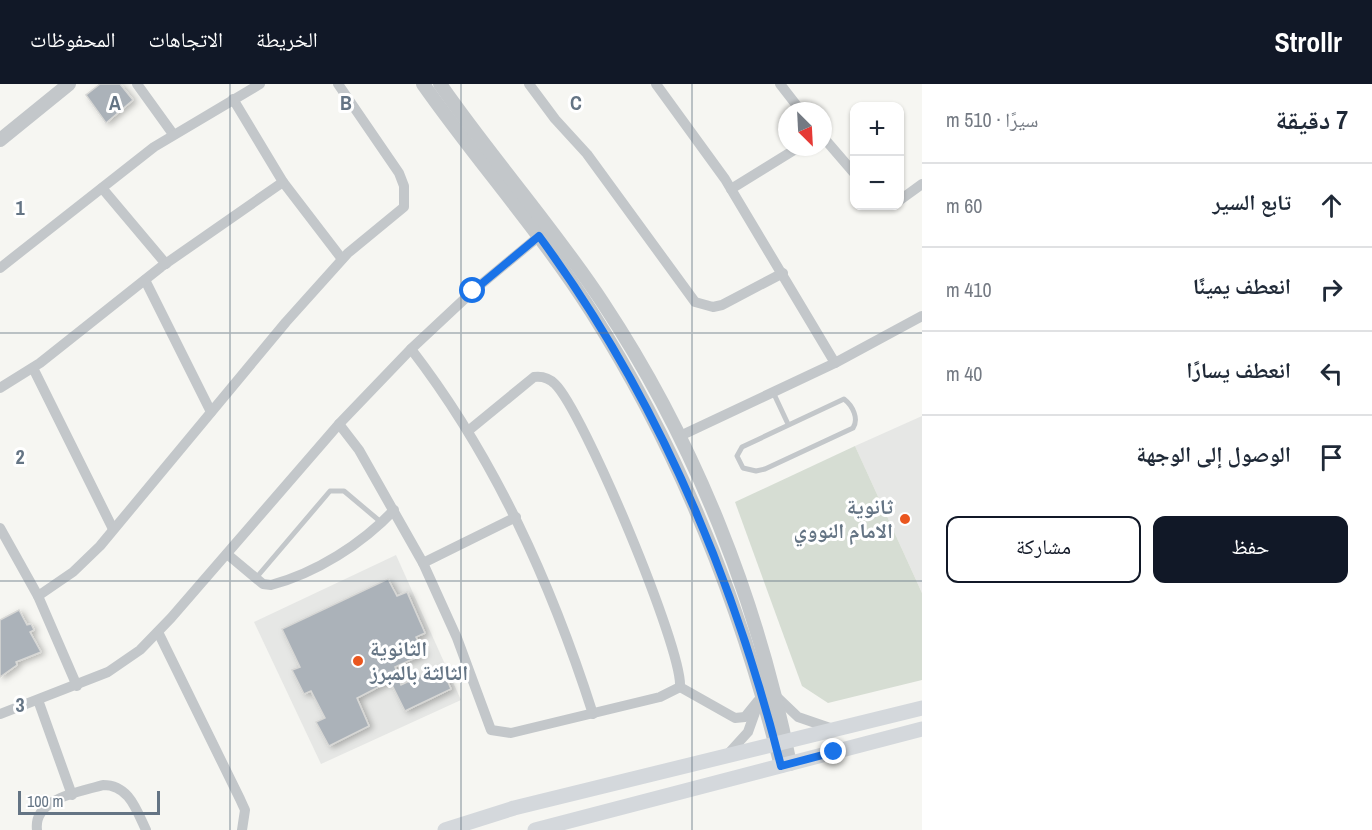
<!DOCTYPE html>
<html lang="ar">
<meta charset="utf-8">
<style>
body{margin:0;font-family:"Archivo Narrow","Noto Naskh Arabic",sans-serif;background:#f6f6f7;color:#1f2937;direction:rtl}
.controls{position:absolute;right:18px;top:18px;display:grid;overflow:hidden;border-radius:12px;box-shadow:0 2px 4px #0004}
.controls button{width:54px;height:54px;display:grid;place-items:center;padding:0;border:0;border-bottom:2px solid #e0e1e3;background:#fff;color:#1f2937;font:30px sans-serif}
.compass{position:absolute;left:778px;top:18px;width:54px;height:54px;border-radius:50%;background:#fff;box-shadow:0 2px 4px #0004;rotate:156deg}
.scale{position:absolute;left:18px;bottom:15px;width:142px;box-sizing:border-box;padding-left:6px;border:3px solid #647484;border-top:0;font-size:16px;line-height:21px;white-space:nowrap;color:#647484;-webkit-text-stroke:4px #fff;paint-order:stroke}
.stop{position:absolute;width:18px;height:18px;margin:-14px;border:4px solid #1a73e8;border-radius:50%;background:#fff}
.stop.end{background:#1a73e8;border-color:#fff;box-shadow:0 2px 6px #0008}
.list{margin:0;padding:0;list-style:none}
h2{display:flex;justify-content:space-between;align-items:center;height:78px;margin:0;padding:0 24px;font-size:26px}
h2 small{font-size:20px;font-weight:400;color:#747a83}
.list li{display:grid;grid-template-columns:39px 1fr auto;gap:18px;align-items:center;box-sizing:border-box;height:84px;padding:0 24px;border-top:2px solid #e0e1e3}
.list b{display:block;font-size:22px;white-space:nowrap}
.list em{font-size:20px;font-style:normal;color:#747a83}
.actions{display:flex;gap:12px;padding:18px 24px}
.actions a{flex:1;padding:14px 0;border:2px solid #111827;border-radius:12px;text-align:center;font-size:21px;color:#111827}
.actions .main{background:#111827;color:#fff}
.icon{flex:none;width:33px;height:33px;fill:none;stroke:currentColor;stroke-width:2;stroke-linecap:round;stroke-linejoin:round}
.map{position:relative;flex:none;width:922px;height:746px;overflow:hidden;direction:ltr}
header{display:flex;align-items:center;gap:36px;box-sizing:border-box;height:84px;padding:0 30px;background:#111827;color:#fff}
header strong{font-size:28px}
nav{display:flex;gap:33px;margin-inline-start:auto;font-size:21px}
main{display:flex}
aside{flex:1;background:#fff}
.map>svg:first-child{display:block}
.built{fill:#e6e7e5}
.green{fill:#d6ddd3}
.building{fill:#abb2b9;stroke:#d7d7d5;stroke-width:1.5;filter:url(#shadow)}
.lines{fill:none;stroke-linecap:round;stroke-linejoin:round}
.service{stroke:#c3c7ca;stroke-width:5}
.minor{stroke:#c3c7ca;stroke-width:10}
.tertiary{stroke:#c3c7ca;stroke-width:14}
.secondary{stroke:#d4d8dc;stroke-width:15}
.route{stroke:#1a73e8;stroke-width:8}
.grid{fill:none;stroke:#647484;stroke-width:1.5;stroke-opacity:0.55}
.poi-dot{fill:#ea561e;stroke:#fff;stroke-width:2}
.labels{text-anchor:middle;stroke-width:6;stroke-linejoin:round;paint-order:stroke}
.poi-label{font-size:21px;font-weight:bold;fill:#647484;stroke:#fff;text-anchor:end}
.grid-label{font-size:20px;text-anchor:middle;font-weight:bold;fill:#647484;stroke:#fff;stroke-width:6;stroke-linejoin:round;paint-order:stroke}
</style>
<header>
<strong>Strollr</strong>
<nav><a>الخريطة</a><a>الاتجاهات</a><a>المحفوظات</a></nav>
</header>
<main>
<aside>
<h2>7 دقيقة<small>سيرًا · 510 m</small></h2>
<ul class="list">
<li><svg class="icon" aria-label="ahead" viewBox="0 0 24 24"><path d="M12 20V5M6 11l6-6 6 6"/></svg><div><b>تابع السير</b></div><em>60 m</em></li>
<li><svg class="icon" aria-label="right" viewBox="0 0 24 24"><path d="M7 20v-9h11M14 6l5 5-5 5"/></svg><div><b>انعطف يمينًا</b></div><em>410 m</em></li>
<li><svg class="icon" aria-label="left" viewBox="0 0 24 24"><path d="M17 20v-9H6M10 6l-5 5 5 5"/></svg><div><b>انعطف يسارًا</b></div><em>40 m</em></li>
<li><svg class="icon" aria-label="arrive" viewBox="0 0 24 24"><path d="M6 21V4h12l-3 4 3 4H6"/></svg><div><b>الوصول إلى الوجهة</b></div></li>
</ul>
<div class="actions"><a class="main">حفظ</a><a>مشاركة</a></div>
</aside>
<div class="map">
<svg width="922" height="746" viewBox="0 0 922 746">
<defs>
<filter id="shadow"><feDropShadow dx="3.5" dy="2" stdDeviation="3" flood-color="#0004"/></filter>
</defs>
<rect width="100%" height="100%" fill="#f6f6f2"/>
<g class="built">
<polygon points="922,332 922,509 855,362"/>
<polygon points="396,471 461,616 321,680 254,538"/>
</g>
<polygon class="green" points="855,362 922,509 922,596 828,619 802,602 735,418"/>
<g class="building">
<polygon points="100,0 120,0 133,16 106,39 86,11"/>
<polygon points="388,495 397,512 407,508 425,549 416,553 424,570 395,583 401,601 441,582 451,605 405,627 390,597 357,614 369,642 329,662 316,638 325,634 311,607 304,610 292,586 300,583 282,545"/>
<polygon points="19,526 27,541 31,540 34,546 30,548 41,568 16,578 17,581 0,593 0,536"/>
</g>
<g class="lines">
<g class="service">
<polyline points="773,308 788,340"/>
<path d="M844,315C853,322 859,335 853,344L765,385L756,387L743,384L737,372L742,363Z"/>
<polyline points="256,494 330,407 344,407 382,439"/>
</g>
<g class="minor">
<polyline points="137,0 173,50"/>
<polyline points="529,0 555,35 587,70 695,218 713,223 722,221 783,189"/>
<polyline points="656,0 725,95 835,279"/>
<polyline points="780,0 801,27"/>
<polyline points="233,15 283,98 342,175"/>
<polyline points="823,53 854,89"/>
<polyline points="102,104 166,180"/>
<polyline points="731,105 799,63"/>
<polyline points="900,116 922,100"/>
<polyline points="0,184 154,63 260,0"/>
<polyline points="145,196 211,328"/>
<path d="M411,265C495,374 551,499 593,630"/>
<polyline points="33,284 113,445"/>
<polyline points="0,304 40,279 161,183 283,98"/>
<path d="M339,340L359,366L423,479L457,554L491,646L511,649L660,613L680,603C683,565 583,327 555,300C549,294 542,292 534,293L468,347"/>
<polyline points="680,352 835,279 922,232"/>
<polyline points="0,444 38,512 77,602"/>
<path d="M227,470L263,500L271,501C316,489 362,460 394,426"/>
<polyline points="423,479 516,433"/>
<polyline points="38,512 73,488 100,462 286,238 348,169 404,123 404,102 399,89 338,0"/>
<polyline points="158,548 240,715 245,726 242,746"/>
<polyline points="680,603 735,634 745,633 758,617"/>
<polyline points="776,612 798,633 833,645"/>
<polyline points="38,616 72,711"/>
<polyline points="0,630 108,588 140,566 171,534 339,340 411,265 473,207 543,149"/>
<polyline points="728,670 748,648 758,620"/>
<path d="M37,746C33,714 80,708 103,701C129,701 136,725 146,746"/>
</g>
<g class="tertiary">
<path d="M423,0C477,77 540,147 591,227C680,367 741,521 781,682"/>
<path d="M440,0C492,75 553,143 603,219C695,358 758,517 790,680"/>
<polyline points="0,56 69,0"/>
</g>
<g class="secondary">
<polyline points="445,746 514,724 922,624"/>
<polyline points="535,746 922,645"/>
</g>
</g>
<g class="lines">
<path class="route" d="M473,207L539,152C656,311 733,491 781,682L834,668"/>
</g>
<path class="grid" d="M230,0V746M461,0V746M692,0V746M0,249H922M0,497H922"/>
<g class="poi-dot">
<circle cx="905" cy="435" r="6"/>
<circle cx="358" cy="577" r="6"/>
</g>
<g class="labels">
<g class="poi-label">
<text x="893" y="430">ثانوية<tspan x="893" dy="24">الامام النووي</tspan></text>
<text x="370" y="572" text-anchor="start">الثانوية<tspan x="370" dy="24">الثالثة بالمبرز</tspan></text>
</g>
</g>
<g class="grid-label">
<text x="115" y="26">A</text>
<text x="346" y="26">B</text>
<text x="576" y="26">C</text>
<text x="20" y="131">1</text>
<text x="20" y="380">2</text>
<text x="20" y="628">3</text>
</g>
</svg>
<div class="controls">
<button>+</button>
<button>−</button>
</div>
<svg class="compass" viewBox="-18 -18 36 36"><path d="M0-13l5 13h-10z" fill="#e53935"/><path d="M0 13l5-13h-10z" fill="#747a83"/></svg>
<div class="scale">100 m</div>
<div class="stop" style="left:473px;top:207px"></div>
<div class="stop end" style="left:834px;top:668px"></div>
</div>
</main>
